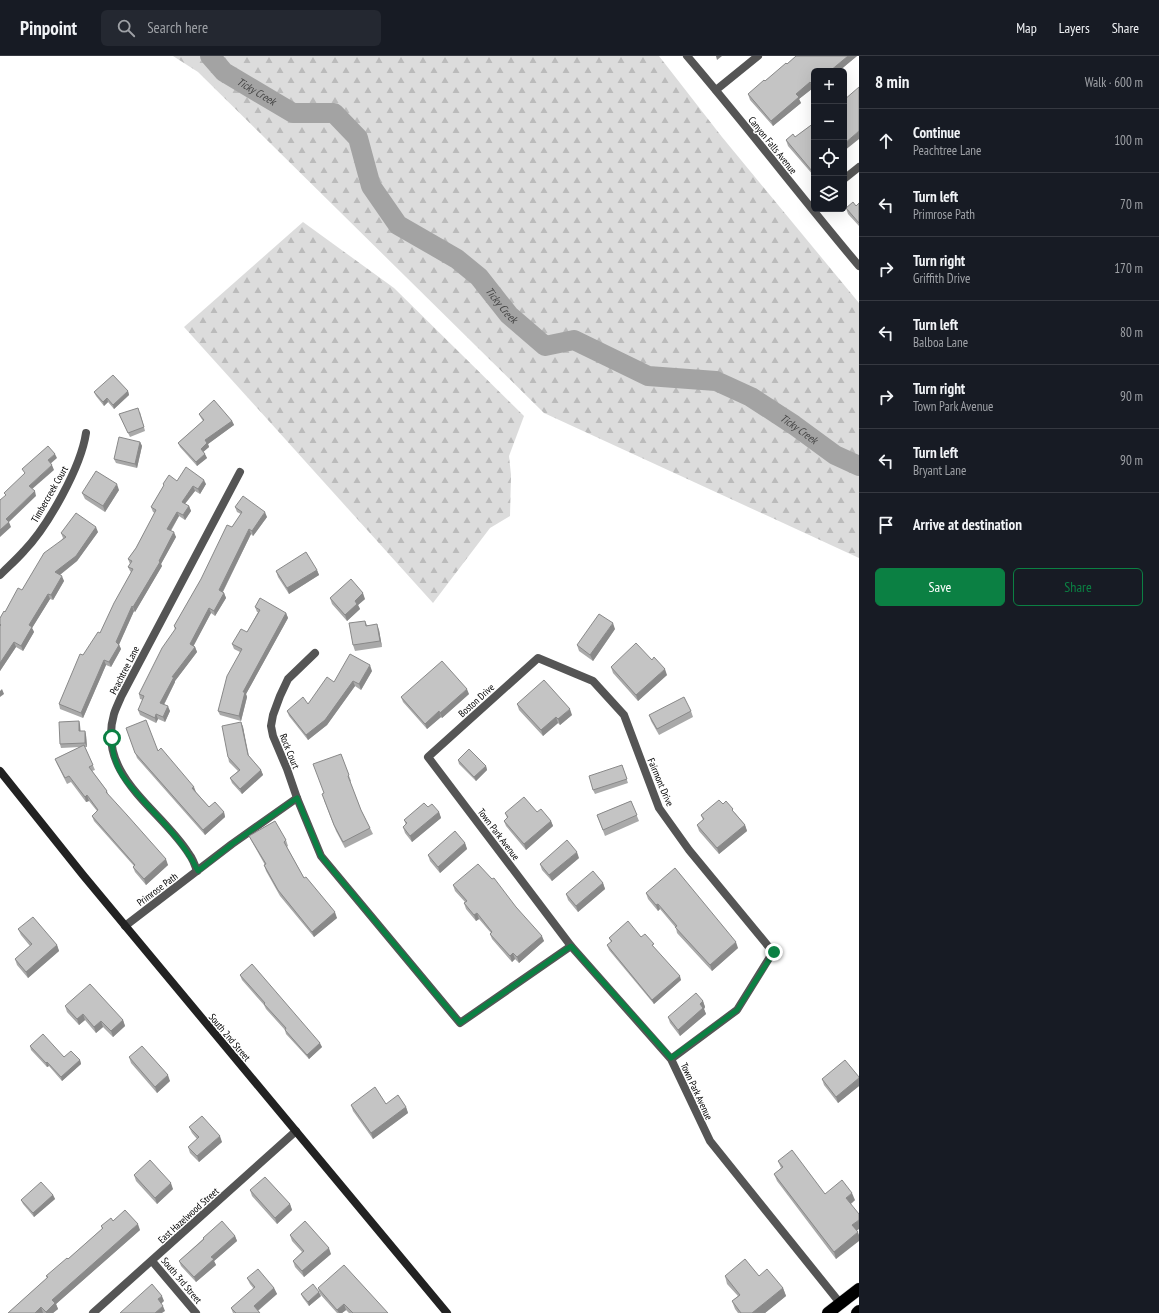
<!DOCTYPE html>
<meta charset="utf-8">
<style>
body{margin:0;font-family:"PT Sans Narrow",sans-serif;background:#242831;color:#f1f3f6}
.controls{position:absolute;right:12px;top:12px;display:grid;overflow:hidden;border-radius:6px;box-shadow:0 4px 16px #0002}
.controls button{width:36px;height:36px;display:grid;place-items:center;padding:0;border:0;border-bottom:1px solid #363941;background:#171b24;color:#f1f3f6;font:20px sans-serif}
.stop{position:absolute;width:12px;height:12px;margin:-9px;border:3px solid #0b8043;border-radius:50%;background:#fff}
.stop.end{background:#0b8043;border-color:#fff;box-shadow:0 1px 4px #0008}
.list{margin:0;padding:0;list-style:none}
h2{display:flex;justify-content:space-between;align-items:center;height:52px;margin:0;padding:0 16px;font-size:17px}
h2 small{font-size:13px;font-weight:400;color:#9ea1a6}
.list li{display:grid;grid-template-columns:26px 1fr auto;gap:12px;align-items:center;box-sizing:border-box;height:64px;padding:0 16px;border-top:1px solid #363941}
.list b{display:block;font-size:15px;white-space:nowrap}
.list p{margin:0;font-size:13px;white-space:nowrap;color:#9ea1a6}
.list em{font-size:13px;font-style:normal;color:#9ea1a6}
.actions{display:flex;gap:8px;padding:12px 16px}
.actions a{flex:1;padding:9px 0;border:1px solid #0b8043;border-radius:6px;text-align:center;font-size:14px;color:#0b8043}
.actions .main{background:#0b8043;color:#fff}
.icon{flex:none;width:22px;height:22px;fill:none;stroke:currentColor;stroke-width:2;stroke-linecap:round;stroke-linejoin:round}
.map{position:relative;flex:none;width:859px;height:1257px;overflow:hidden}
header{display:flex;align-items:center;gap:24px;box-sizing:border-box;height:56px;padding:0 20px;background:#171b24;border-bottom:1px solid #363941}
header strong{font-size:19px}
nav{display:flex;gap:22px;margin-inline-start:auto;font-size:14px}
.search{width:280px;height:36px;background:#242831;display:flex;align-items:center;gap:10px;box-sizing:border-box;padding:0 14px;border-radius:6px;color:#9ea1a6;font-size:15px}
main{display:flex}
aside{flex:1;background:#171b24}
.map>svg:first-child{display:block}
.forest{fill:url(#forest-firs)}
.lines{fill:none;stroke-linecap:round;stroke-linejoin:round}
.river{stroke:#a3a3a3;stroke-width:20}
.highway-casing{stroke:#dbdbdb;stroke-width:13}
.street{stroke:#555;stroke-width:8}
.secondary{stroke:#222;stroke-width:8}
.highway{stroke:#000;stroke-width:12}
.wall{fill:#a9a9a9}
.shaded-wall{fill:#898989}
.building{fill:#c4c4c4;stroke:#898989}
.route{stroke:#0b8043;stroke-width:5}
.labels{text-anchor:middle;stroke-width:3;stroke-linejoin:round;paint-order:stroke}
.street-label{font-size:10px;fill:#000;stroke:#fff}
.water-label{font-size:11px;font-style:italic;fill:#444;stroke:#fff}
</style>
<header>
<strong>Pinpoint</strong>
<div class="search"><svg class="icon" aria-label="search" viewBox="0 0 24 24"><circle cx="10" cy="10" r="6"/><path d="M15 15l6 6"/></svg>Search here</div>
<nav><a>Map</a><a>Layers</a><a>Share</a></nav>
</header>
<main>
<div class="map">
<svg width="859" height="1257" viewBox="0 0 859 1257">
<defs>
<pattern id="forest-firs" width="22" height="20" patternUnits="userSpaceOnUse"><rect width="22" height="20" fill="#dcdcdc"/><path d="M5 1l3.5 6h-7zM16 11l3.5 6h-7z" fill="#bbb"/></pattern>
</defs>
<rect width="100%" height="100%" fill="#fff"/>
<g class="forest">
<polygon points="173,0 659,0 722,81 859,247 859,502 544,357 198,16"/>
<polygon points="303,166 394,232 524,360 509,400 511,419 510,460 490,472 433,547 184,271"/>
</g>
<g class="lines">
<path class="river" id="s1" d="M210,0L224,16L293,57H334L358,82L371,130L398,169L457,203L479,221L509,259L545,290L574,284L648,320L716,325L751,341L794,369L835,399L859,410"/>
<defs>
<g id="highway">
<polyline points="828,1257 859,1233"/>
<polyline points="857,1257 859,1255"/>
</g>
</defs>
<use href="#highway" class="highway-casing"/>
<g class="street">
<path d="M687,0C746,69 801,141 859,210"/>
<polyline points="716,34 758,0"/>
<polyline points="844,123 859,111"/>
<path d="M0,519C8,511 16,504 24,495C48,470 81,411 86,377"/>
<polyline points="315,597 288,623 280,640 273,659 271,670 273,680 287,713 297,742 321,800 460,967 571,890"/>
<path d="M197,815C195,809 193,803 189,798C161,753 96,720 114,658C116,652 119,646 121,641L240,416"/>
<polyline points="125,870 232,788 297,742"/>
<polyline points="671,1003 737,954 773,896 689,794 659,752 624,659 593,625 538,602 428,701 571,890 671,1003 710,1085 840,1247"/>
<polyline points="152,1205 196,1257"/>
<polyline points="93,1257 296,1075"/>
</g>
<polyline class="secondary" points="0,715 83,819 447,1257"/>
<use href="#highway" class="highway"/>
</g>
<g class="wall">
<polygon points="796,0 857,0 839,15 814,15 814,33 813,32 799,43 801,47 773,70 750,44 748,38 787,8"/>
<polygon points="814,67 814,120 788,90 786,84 795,81"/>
<polygon points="859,147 859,170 848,158 846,152 856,150"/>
<polygon points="128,335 129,339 114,353 108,346 104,350 96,340 94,336"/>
<polygon points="140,356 145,375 130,381 119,358"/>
<polygon points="199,358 232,365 234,369 208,388 209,391 203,396 207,402 197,410 180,391 178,387 203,365 201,362"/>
<polygon points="140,386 142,390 137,412 116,407 114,403"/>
<polygon points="177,425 206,428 200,438 195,435 185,448 189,450 191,455 185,464 179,460 171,475 176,481 161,508 162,510 135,556 134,555 119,588 121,593 111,611 106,609 83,662 60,653 59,648 83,599 100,577 131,516 130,515 128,511 130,508 128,503 136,492 155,457 153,456 151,451 164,430 163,428"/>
<polygon points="119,434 105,456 85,443 82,437"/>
<polygon points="235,451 267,461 253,480 251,478 223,536 224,537 226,542 215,560 211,557 193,590 195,591 197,596 175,625 175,626 164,649 170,655 165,666 158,663 156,667 140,659 138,654 143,644 140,643 139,638 175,574 174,570 232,471 241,458 237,456"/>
<polygon points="98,476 77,505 60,519 64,525 53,544 50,543 32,572 34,576 23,595 16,591 0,615 0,562 63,482 61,477"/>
<polygon points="317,514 319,519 289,538 278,521 276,515"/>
<polygon points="330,542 365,543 358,549 360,553 347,565 332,548"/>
<polygon points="255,551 286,557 288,562 246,638 247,641 241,665 220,659 218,655 240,596 234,593 232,588 247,576 258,556 257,556"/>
<polygon points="365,565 367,569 379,574 382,591 355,595 353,589"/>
<polygon points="615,573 593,605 579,595 577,589"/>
<polygon points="611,611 667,619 638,645 613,617"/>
<polygon points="372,615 361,634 355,630 327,669 308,684 289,660 287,655 308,648 334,626"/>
<polygon points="469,638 442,662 441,661 427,673 403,646 401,641"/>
<polygon points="517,648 572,659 560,669 558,667 543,680 519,654"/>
<polygon points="691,655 693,661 659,679 651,665 649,659"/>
<polygon points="79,665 80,669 80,675 85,675 86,679 87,691 85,691 95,714 92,715 107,735 109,740 168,809 146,829 135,816 133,811 134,810 94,765 92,760 97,755 89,745 86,746 71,726 67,728 57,708 55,703 80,691 61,692 60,688"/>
<polygon points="241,666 243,671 249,700 261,714 263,719 242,738 232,727 230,722 238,715 229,706 228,701"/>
<polygon points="126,672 158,695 196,736 209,751 224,756 225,761 205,779 137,702"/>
<polygon points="341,698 351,725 350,726 361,754 373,778 345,792 336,775 324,744 324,737"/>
<polygon points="458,704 486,710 487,714 476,725 459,708"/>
<polygon points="622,709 628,727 595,738 593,734"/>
<polygon points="631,745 639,765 605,780 597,759"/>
<polygon points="723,748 735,757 745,769 747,775 719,798 699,775 697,769 703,764 701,759"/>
<polygon points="428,751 439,756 441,762 412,786 405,777 403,771 406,769 404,764"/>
<polygon points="505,757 551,765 553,770 526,794 506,770 504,765 507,762"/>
<polygon points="249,780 286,784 288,790 287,791 304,822 337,862 314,881 280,840 266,815 264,809 265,809 252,786"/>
<polygon points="465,787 467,793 440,817 430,805 428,799"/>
<polygon points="579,802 552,825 542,814 540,808"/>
<polygon points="603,827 605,833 578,856 568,844 566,838"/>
<polygon points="453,829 516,851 544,885 519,907 515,903 512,906 492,883 490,878 491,877 479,863 476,865 466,853 464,847 465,846 455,835"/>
<polygon points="646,837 738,892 712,915 677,877 676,872 660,853 658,855 648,843"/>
<polygon points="18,873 57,889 59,895 28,922 17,909 15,903 30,890 21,879"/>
<polygon points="641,881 655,893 681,924 654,948 609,894 607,889 611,886 609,882"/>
<polygon points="240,919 322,991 309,1003 286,978 285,974 266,953 264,949 242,924"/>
<polygon points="703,945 705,951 704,953 706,958 680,980 670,967 668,961"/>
<polygon points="65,950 123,964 125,970 113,981 103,971 96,977 85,964 79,969 67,956"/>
<polygon points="30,990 64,1001 80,1004 81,1008 62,1025 49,1010 47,1011 31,994"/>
<polygon points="129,1001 170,1025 157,1037 131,1007"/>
<polygon points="859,1021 859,1030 838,1047 824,1029 822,1023"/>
<polygon points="386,1048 406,1051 408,1057 373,1083 353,1055 351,1049"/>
<polygon points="189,1071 222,1086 199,1106 190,1097 188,1091 197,1083 192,1077"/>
<polygon points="778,1105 825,1138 855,1144 851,1148 857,1175 836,1203 777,1125 774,1118 781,1112"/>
<polygon points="134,1119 173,1133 157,1148 136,1125"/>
<polygon points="250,1134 290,1148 292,1154 277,1168 252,1140"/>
<polygon points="53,1139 55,1143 34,1161 23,1148 21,1144"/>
<polygon points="113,1165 140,1174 56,1248 58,1253 53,1257 8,1257 47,1222 46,1220 68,1203 102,1173 101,1170"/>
<polygon points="290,1179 331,1198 304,1221 295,1211 293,1205 302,1196 292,1185"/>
<polygon points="235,1180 237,1185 214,1205 216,1209 196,1226 181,1210 179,1205 203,1183 203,1182"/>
<polygon points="725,1220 759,1220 783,1232 786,1240 765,1257 738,1257 735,1253 732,1245 738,1240 727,1228"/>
<polygon points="247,1222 274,1232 277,1238 258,1255 260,1257 233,1257 231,1252 254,1233 250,1228"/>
<polygon points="318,1232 388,1257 349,1257 346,1254 342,1257 337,1257 320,1238"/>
<polygon points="301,1238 321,1240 309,1250 303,1242"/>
</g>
<g class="shaded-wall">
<polygon points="716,0 722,0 717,4"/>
<polygon points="848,0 857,0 839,15 830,15"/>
<polygon points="810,26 813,32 799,43 801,47 773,70 771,65 796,38"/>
<polygon points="859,75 859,83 844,95 844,88"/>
<polygon points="814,113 814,120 812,115"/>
<polygon points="128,335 129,339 114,353 113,349"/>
<polygon points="107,342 108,346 104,350 103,346"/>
<polygon points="232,365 234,369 208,388 209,391 202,397 201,393 205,384"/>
<polygon points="140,386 142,390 137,412 135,408"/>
<polygon points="55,398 57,402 49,409 48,404"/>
<polygon points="205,398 207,402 197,410 196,406"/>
<polygon points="52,409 54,414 31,434 29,430"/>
<polygon points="204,424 206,428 200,438 198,433"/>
<polygon points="117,428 119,434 105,456 103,450"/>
<polygon points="193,430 195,435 183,450 182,446"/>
<polygon points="35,435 36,440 9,466 11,471 0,481 0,474 6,463"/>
<polygon points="189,450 191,455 185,464 183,459"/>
<polygon points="177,456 179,460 169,477 167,473"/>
<polygon points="265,456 267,461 253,480 252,475"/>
<polygon points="96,471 98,476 77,505 57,521 55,516"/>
<polygon points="249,473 251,478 221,539 219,534"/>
<polygon points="174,476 176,481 161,508 162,510 135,556 133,551"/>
<polygon points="317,514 319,519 289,538 287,532"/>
<polygon points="62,520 64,525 53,544 51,539"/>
<polygon points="224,537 226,542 215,560 214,555"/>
<polygon points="363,537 365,543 358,549 360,553 347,565 345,559 355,545"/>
<polygon points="48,538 50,543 32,572 34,576 23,595 21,590 29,569"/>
<polygon points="132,550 134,555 118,591 116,586"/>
<polygon points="209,552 211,557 192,593 190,588"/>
<polygon points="286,557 288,562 246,638 247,641 241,665 239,660 243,636"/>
<polygon points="613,567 615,573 593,605 590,599"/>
<polygon points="377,568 379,574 382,591 380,585"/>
<polygon points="14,586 16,591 0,615 0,607"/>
<polygon points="119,589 121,593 111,611 109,606"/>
<polygon points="195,591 197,596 175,625 175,626 162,652 160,647 172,621"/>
<polygon points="104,604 106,609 83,662 81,657"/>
<polygon points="370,609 372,615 361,634 359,628"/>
<polygon points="665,613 667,619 638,645 636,639"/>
<polygon points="353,625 355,630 327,669 308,684 306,679"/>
<polygon points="2,633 4,638 0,641 0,635"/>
<polygon points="467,633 469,638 442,662 440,657"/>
<polygon points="168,650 170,655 165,666 163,661"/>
<polygon points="570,653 572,659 560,669 558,663"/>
<polygon points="439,655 441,661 427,673 425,668"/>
<polygon points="156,658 158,663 156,667 155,662"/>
<polygon points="556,661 558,667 543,680 541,674"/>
<polygon points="79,665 80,669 81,679 79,675"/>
<polygon points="241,666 243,671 249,704 248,699"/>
<polygon points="85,675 86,679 87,691 85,687"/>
<polygon points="486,710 487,714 476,725 474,721"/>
<polygon points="261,714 263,719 242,738 240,733"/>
<polygon points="194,731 196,736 194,738 192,732"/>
<polygon points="87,739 89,745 86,746 85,741"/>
<polygon points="224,756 225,761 205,779 203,774"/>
<polygon points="439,756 441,762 412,786 410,780"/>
<polygon points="551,765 553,770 526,794 524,788"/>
<polygon points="745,769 747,775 719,798 717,792"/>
<polygon points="465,787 467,793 440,817 438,811"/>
<polygon points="577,796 579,802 552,825 549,819"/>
<polygon points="166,803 168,809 146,829 144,823"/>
<polygon points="603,827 605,833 578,856 576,850"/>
<polygon points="658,848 660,853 658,855 656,849"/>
<polygon points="335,856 337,862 314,881 312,876"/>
<polygon points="477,857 479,863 476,865 474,859"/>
<polygon points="542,880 544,885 519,907 517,901"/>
<polygon points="736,886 738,892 712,915 710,909"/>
<polygon points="57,889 59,895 28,922 26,916"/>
<polygon points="513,897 515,903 512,906 510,900"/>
<polygon points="680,920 681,924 654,948 652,944"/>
<polygon points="703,945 705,951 704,953 706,958 680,980 678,974 700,948"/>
<polygon points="83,958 85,964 79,969 77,963"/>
<polygon points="123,964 125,970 113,981 111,975"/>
<polygon points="101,965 103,971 96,977 94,971"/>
<polygon points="320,987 322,991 309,1003 307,999"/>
<polygon points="80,1004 81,1008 62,1025 61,1021"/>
<polygon points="47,1006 49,1010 47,1011 46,1007"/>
<polygon points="168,1019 170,1025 157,1037 155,1031"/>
<polygon points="859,1022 859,1030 838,1047 836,1041"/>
<polygon points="406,1051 408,1057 373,1083 371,1077"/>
<polygon points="220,1080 222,1086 199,1106 197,1100"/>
<polygon points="171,1127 173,1133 157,1148 155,1142"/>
<polygon points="852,1137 855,1144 849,1149 846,1142"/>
<polygon points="53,1139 55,1143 34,1161 33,1157"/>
<polygon points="290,1148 292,1154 277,1168 275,1162"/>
<polygon points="859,1164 859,1173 855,1176 852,1169"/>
<polygon points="138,1168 140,1174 56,1248 58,1253 53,1257 46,1257 46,1256 52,1244"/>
<polygon points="858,1176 859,1179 859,1185 836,1203 834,1196"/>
<polygon points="235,1180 237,1185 214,1205 216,1209 196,1226 194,1221 211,1201"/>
<polygon points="329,1192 331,1198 304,1221 302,1215"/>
<polygon points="274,1232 277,1238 256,1256 254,1250"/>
<polygon points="783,1232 786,1240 765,1257 752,1257"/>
<polygon points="319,1236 321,1240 309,1250 308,1246"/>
<polygon points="162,1240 164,1245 160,1249 158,1243"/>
<polygon points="344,1248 346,1254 342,1257 339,1257 337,1254"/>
<polygon points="163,1250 165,1255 162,1257 155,1257"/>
<polygon points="41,1251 43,1257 35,1257"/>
</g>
<g class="building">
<polygon points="796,0 848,0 830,15 814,15 814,28 813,29 810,26 796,38 799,41 771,65 748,38 764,24 765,25 786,7 787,8"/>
<polygon points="859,31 859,75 844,88 844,44"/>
<polygon points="814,67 814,113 812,115 786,84 793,78 795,81"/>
<polygon points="853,146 856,150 859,147 859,167 846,152"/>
<polygon points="113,319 128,335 113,349 107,342 103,346 94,336"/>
<polygon points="214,344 232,365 205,384 207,387 201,393 205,398 196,406 178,387 204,364 199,358"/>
<polygon points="138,352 144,371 128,377 119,358"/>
<polygon points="119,381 140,386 135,408 114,403"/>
<polygon points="48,390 55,398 48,404 52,409 29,430 35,435 6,463 9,466 0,474 0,444 6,439 4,437 25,417 22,413"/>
<polygon points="186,411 204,424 198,433 193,430 182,446 189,450 183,459 177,456 167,473 174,476 159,505 160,506 133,551 132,550 116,586 119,589 109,606 104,604 81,657 59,648 80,598 83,599 98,576 100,577 114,547 133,513 128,511 132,505 128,503 136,492 156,454 151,451 164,429 163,428 169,419 177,425"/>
<polygon points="96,415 117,428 103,450 82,437"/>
<polygon points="243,440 265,456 252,475 249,473 219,534 224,537 214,555 209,552 190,588 195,591 172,621 174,621 160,647 168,650 163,661 156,658 155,662 138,654 144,640 139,638 162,592 176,572 174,570 201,523 227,469 232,471 242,456 235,451"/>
<polygon points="76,457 96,471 76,500 55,516 62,520 51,539 48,538 29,569 32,571 21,590 14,586 0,607 0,570 1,569 0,568 0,562 4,555 5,556 18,532 22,534 44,497 66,481 61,477"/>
<polygon points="306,496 317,514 287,532 276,515"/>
<polygon points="351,523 363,537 355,545 357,548 345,559 330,542"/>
<polygon points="260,542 286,557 243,636 245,636 239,660 218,655 227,620 242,593 232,588 241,573 247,576 260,554 255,551"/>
<polygon points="599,558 613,567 590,599 577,589"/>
<polygon points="365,565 366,570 377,568 380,585 353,589 349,567"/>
<polygon points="636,587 652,604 654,601 665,613 636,639 611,611"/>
<polygon points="350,598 370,609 359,628 353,625 325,664 306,679 287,655 303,641 308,648 327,621 334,626"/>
<polygon points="442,605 467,633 440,657 439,655 425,668 401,641"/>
<polygon points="544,624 570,653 558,663 556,661 541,674 517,648"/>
<polygon points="684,641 691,655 657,673 649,659"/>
<polygon points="146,664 158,695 161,692 194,731 192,732 209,751 215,746 224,756 203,774 135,697 126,672"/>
<polygon points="79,665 79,675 85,675 85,687 60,688 59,666"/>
<polygon points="241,666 248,699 261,714 240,733 230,722 240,714 228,701 222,670"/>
<polygon points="84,689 93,709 89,711 107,735 106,736 127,759 166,803 144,823 133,811 135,809 92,760 98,754 87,739 85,741 69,720 65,722 55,703"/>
<polygon points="469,693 486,710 474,721 458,704"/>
<polygon points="341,698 349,719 348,720 361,754 370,772 343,786 334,769 322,738 324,737 313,708"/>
<polygon points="622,709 627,723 593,734 589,720"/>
<polygon points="524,741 537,756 541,753 551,765 524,788 504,765 508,761 505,757"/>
<polygon points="719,744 723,748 726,745 733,753 732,754 745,769 717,792 697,769 704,763 701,759"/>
<polygon points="631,745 637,759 603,774 597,759"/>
<polygon points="424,747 428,751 432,748 439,756 410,780 403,771 407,767 404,764"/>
<polygon points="275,765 286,784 284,786 304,822 306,821 335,856 312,876 278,834 264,809 266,808 249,780"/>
<polygon points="455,775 465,787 438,811 428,799"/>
<polygon points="567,784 577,796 549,819 540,808"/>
<polygon points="478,808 492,823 494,822 516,851 542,880 517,901 513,897 510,900 490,878 492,876 477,857 474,859 464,847 467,845 453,829"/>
<polygon points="675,812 736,886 710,909 675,871 677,870 658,848 656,849 646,837"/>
<polygon points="593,815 603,827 576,850 566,838"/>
<polygon points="33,861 57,889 26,916 15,903 32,888 18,873"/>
<polygon points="628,865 641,881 645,878 654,888 652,889 680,920 652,944 607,889 612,885 609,882"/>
<polygon points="252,908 320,987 307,999 285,974 286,972 264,948 265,947 240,919"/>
<polygon points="90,928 123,964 111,975 101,965 94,971 83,958 77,963 65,950"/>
<polygon points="696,937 703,945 700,948 703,952 678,974 668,961"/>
<polygon points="43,978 64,1001 71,995 80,1004 61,1021 47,1006 46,1007 30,990"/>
<polygon points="142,990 168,1019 155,1031 129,1001"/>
<polygon points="845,1004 859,1021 859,1022 836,1041 822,1023"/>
<polygon points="375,1031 386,1048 398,1039 406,1051 371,1077 351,1049"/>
<polygon points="202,1060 220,1080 197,1100 188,1091 199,1081 189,1071"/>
<polygon points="792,1094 825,1138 842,1124 852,1137 846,1142 859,1158 859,1164 852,1169 858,1176 834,1196 774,1118 783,1111 778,1105"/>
<polygon points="150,1104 171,1127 155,1142 134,1119"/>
<polygon points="265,1121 290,1148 275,1162 250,1134"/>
<polygon points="41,1126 53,1139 33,1157 21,1144"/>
<polygon points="125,1154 138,1168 52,1244 55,1247 46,1256 41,1251 35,1257 8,1257 48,1221 46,1220 67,1202 68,1203 103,1172 101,1170 111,1162 113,1165"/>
<polygon points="222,1165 235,1180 211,1201 214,1203 194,1221 179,1205 204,1183 203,1182"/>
<polygon points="305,1165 329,1192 302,1215 293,1205 304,1195 290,1179"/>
<polygon points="745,1203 759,1220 767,1213 783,1232 752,1257 741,1257 732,1245 740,1239 725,1220"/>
<polygon points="344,1209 388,1257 353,1257 344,1248 337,1254 318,1232"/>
<polygon points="258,1213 274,1232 254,1250 260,1257 236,1257 231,1252 255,1231 247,1222"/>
<polygon points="152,1228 162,1240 158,1243 163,1250 155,1257 120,1257"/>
<polygon points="313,1228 319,1236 308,1246 301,1238"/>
</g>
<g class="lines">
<path class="route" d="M112,682C112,690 113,699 116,706C122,724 137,737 149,751C168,771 185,789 198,815L232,788L297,742L321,800L460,967L571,890L671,1002L737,954L774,896"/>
</g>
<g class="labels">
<g class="street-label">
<text transform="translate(773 89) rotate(51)" y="4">Canyon Falls Avenue</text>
<text transform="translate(49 438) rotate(-60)" y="4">Timbercreek Court</text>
<text transform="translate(124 614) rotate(-63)" y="4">Peachtree Lane</text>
<text transform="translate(476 644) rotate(-42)" y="4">Boston Drive</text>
<text transform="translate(290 695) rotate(68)" y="4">Rock Court</text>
<text transform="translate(661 726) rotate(67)" y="4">Fairmont Drive</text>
<text transform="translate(499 778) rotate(53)" y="4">Town Park Avenue</text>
<text transform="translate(157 833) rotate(-37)" y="4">Primrose Path</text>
<text transform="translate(230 981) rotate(50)" y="4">South 2nd Street</text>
<text transform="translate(697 1035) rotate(65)" y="4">Town Park Avenue</text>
<text transform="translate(188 1159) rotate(-42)" y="4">East Hazelwood Street</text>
<text transform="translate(182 1224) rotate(50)" y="4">South 3rd Street</text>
</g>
<g class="water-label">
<text dy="4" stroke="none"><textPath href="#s1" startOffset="59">Ticky Creek</textPath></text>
<text dy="4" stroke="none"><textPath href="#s1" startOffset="407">Ticky Creek</textPath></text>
<text dy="4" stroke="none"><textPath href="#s1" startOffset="743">Ticky Creek</textPath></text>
</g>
</g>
</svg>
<div class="controls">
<button>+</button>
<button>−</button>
<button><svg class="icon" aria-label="locate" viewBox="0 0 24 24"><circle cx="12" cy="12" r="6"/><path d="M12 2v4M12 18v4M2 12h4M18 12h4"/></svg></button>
<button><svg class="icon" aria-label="layers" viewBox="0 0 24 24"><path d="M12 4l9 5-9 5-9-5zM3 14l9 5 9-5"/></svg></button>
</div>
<div class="stop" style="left:112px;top:682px"></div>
<div class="stop end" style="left:774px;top:896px"></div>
</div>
<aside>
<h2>8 min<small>Walk · 600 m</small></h2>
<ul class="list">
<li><svg class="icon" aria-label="ahead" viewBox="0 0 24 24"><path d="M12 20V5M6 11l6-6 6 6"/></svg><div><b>Continue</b><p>Peachtree Lane</p></div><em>100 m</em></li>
<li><svg class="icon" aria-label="left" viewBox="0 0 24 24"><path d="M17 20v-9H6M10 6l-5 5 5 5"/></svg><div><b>Turn left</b><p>Primrose Path</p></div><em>70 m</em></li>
<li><svg class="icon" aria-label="right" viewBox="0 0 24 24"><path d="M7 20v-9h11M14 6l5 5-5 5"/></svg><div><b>Turn right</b><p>Griffith Drive</p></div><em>170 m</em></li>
<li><svg class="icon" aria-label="left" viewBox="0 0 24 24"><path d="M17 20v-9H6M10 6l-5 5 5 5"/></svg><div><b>Turn left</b><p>Balboa Lane</p></div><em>80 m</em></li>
<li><svg class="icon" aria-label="right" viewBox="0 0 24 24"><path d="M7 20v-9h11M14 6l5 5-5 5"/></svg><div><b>Turn right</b><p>Town Park Avenue</p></div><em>90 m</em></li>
<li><svg class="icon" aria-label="left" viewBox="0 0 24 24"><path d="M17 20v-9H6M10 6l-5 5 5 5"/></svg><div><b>Turn left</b><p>Bryant Lane</p></div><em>90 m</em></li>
<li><svg class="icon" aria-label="arrive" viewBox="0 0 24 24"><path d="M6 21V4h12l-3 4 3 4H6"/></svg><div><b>Arrive at destination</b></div></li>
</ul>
<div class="actions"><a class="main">Save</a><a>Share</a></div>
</aside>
</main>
